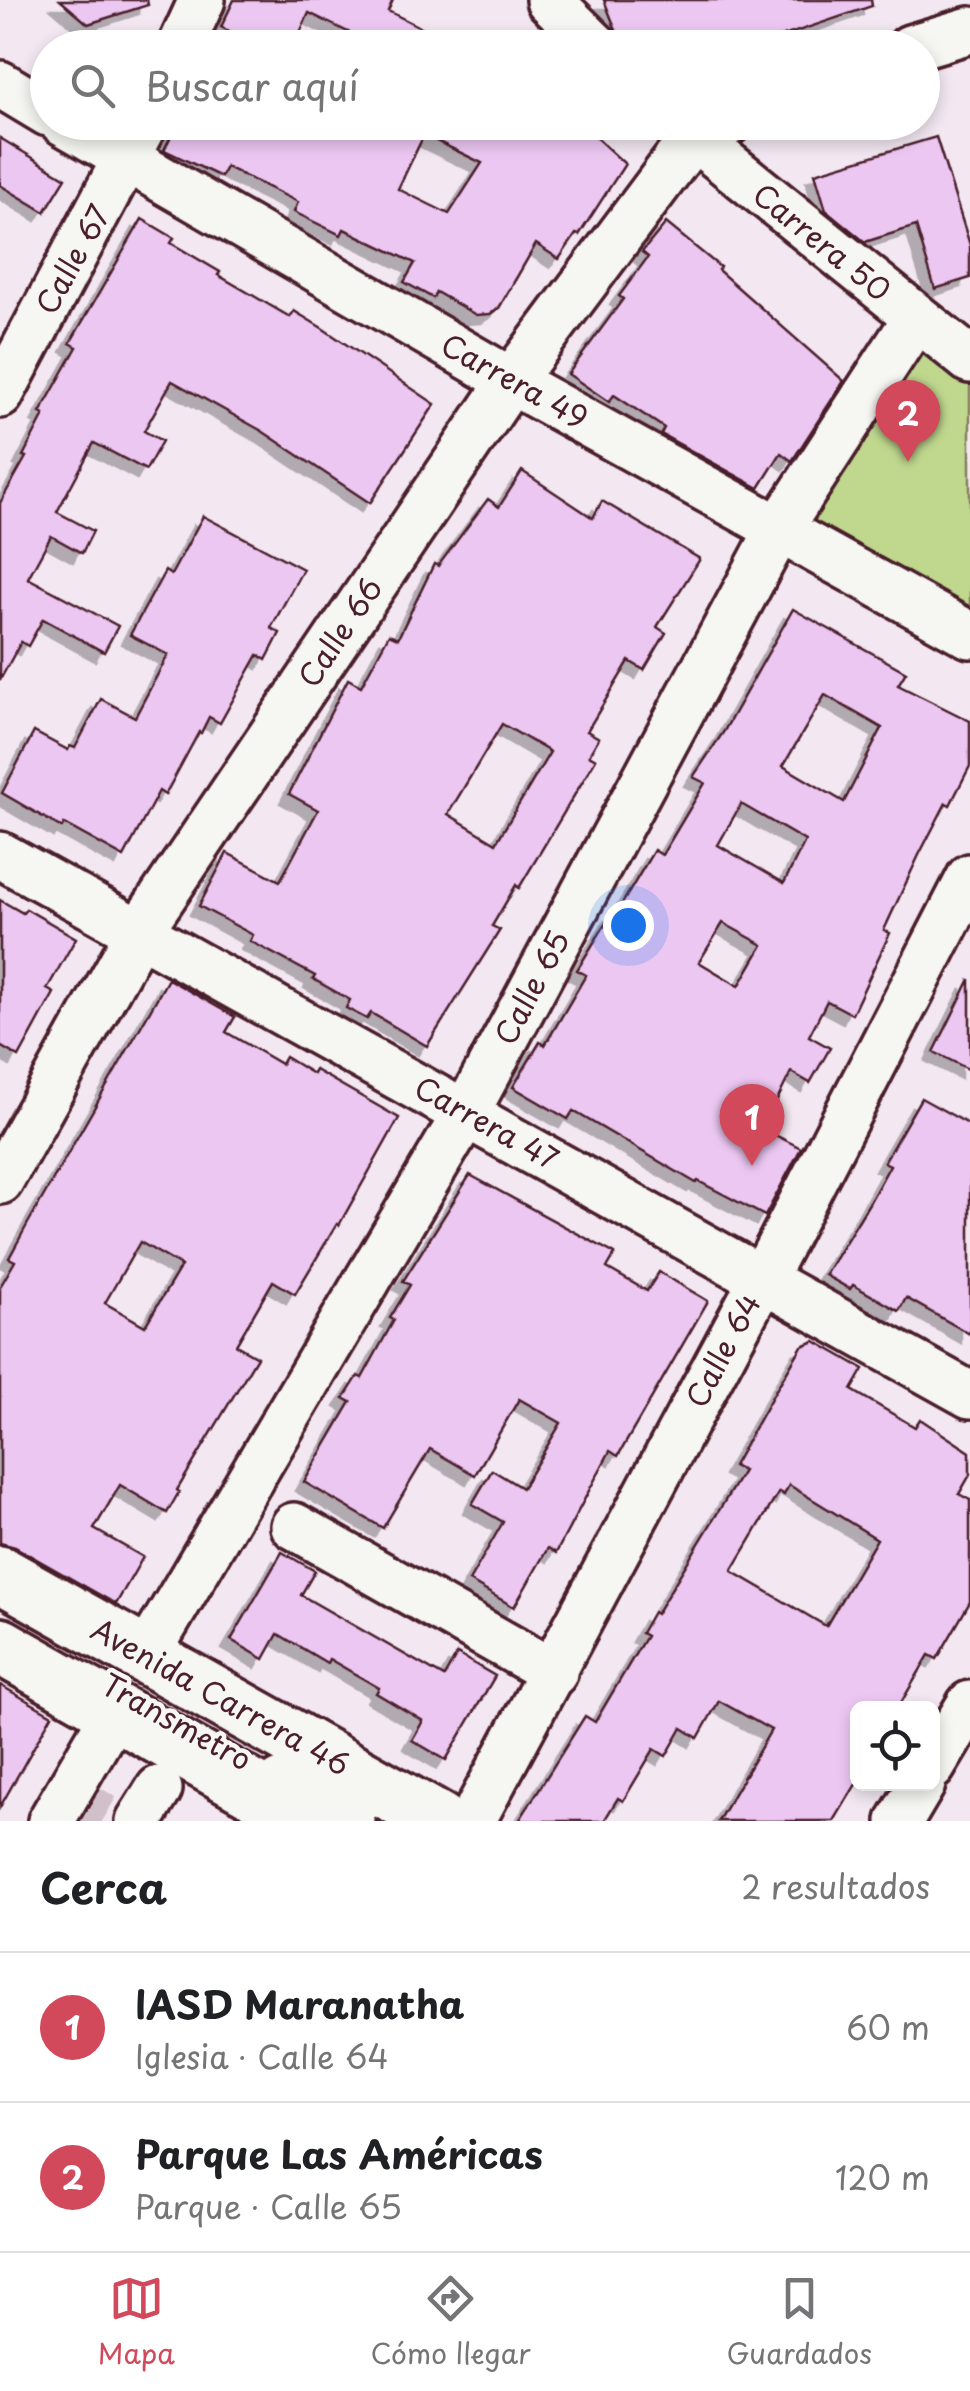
<!DOCTYPE html>
<html lang="es">
<meta charset="utf-8">
<style>
body{margin:0;font-family:"Playpen Sans",sans-serif;background:#f6f6f6;color:#202124}
.controls{position:absolute;right:30px;bottom:30px;display:grid;overflow:hidden;border-radius:15px;box-shadow:0 5px 15px #0003}
.controls button{width:90px;height:90px;display:grid;place-items:center;padding:0;border:0;border-bottom:2px solid #e0e0e0;background:#fff;color:#202124;font:50px sans-serif}
.you{position:absolute;left:628px;top:925px;width:35px;height:35px;margin:-25px;border:8px solid #fff;border-radius:50%;background:#1a73e8;box-shadow:0 0 0 15px #1a73e833}
.badge{display:grid;place-items:center;width:65px;height:65px;border-radius:50%;background:#d1495b;color:#fff;font-size:32px;font-weight:700}
.pin{position:absolute;translate:-50% -82px;filter:drop-shadow(0 2px 5px #0008)}
.pin::after{content:'';position:absolute;top:52px;width:35px;height:30px;background:inherit;clip-path:polygon(0 0,100% 0,50% 100%)}
.list{margin:0;padding:0;list-style:none}
h2{display:flex;justify-content:space-between;align-items:center;height:130px;margin:0;padding:0 40px;font-size:42px}
h2 small{font-size:32px;font-weight:400;color:#757577}
.list li{display:grid;grid-template-columns:65px 1fr auto;gap:30px;align-items:center;box-sizing:border-box;height:150px;padding:0 40px;border-top:2px solid #e0e0e0}
.list b{display:block;font-size:38px;white-space:nowrap}
.list p{margin:0;font-size:32px;white-space:nowrap;color:#757577}
.list em{font-size:32px;font-style:normal;color:#757577}
.icon{flex:none;width:55px;height:55px;fill:none;stroke:currentColor;stroke-width:2;stroke-linecap:round;stroke-linejoin:round}
.map{position:relative;flex:none;width:970px;height:1821px;overflow:hidden}
.search{position:absolute;background:#fff;box-shadow:0 5px 15px #0003;left:30px;right:30px;top:30px;height:110px;display:flex;align-items:center;gap:25px;box-sizing:border-box;padding:0 35px;border-radius:55px;color:#757577;font-size:38px}
.sheet{height:430px;background:#fff}
nav{display:flex;justify-content:space-around;align-items:center;box-sizing:border-box;height:140px;border-top:2px solid #e0e0e0;background:#fff;font-size:28px;color:#757577}
nav a{display:grid;justify-items:center;gap:5px}
nav .on{color:#d1495b}
.map>svg:first-child{display:block}
.green{fill:#bfd88e;stroke:#847c5c;stroke-width:2.5}
.building{fill:#ecc7f2;stroke:#4a1f2b;stroke-width:2.5;fill-rule:evenodd;filter:url(#shadow)}
.lines{fill:none;stroke-linecap:round;stroke-linejoin:round}
.minor-tunnel{stroke:#d1c0ca;stroke-width:45;stroke-dasharray:45 22;stroke-linecap:butt}
.minor-casing{stroke:#4a1f2b;stroke-width:52}
.major-casing{stroke:#4a1f2b;stroke-width:62}
.minor{stroke:#f6f6f2;stroke-width:45}
.major{stroke:#f6f6f2;stroke-width:55}
.labels{text-anchor:middle;stroke-width:9;stroke-linejoin:round;paint-order:stroke}
.street-label{font-size:30px;fill:#4a1f2b;stroke:#f6f6f2}
</style>
<div class="map">
<svg width="970" height="1821" viewBox="0 0 970 1821">
<defs>
<filter id="shadow"><feDropShadow dx="-9" dy="9" stdDeviation="0" flood-color="#0004"/></filter>
</defs>
<rect width="100%" height="100%" fill="#f3e8f2"/>
<filter id="ink" filterUnits="userSpaceOnUse"><feTurbulence type="fractalNoise" baseFrequency=".01" numOctaves="2"/><feDisplacementMap in="SourceGraphic" scale="20" xChannelSelector="R" yChannelSelector="G"/><feConvolveMatrix kernelMatrix="1 2 1 2 8 2 1 2 1" color-interpolation-filters="sRGB"/></filter>
<g filter="url(#ink)">
<polygon class="green" points="918,346 970,385 970,627 798,540"/>
<g class="building">
<polygon points="60,0 147,0 148,5 88,24"/>
<polygon points="234,0 393,0 388,11 462,48 345,48 352,34 309,13 293,48 262,48 221,27"/>
<polygon points="604,0 871,0 872,6 748,48 623,48"/>
<path d="M178,122H465L481,130L487,122H579L625,164L579,235L576,234L559,259L536,244L499,308L490,314L476,315L436,292L433,298L404,282L415,263L344,229L341,235L294,212L298,202L226,167L221,177L164,150ZM424,135L482,163L449,214L398,189Z"/>
<polygon points="936,137 970,245 970,278 935,289 916,226 865,242 826,210 815,173"/>
<polygon points="0,138 66,178 45,212 0,185"/>
<polygon points="142,219 174,238 171,243 220,272 218,275 290,317 294,311 322,328 435,404 370,503 262,431 172,381 144,431 162,441 146,470 94,443 57,512 93,531 82,553 51,536 28,578 118,626 104,652 43,619 28,646 21,642 0,680 0,503 26,457 23,456 44,415 40,413 77,347 70,343"/>
<polygon points="666,223 720,267 718,270 844,381 792,461 781,453 759,488 661,434 664,428 614,395 609,402 568,374 623,299 619,296 648,257 642,252"/>
<path d="M522,471L593,518L602,501L700,559L657,627L666,633L644,670L629,661L587,731L599,738L589,755L596,759L519,888L516,885L492,926L500,930L427,1046L371,1013L367,1019L346,1008L350,1000L313,979L315,976L250,941L253,935L199,906L227,853L280,881L318,810L289,794L348,679L361,686L389,634L398,638L434,564L438,566L488,499L499,507ZM502,724L550,752L496,843L448,814Z"/>
<polygon points="203,516 303,569 271,628 280,633 266,660 258,655 220,723 209,717 201,733 199,732 165,795 159,791 124,857 64,824 62,828 2,793 34,732 68,750 70,746 75,748 101,699 135,717 168,655 130,635 165,571 171,575"/>
<path d="M793,609L906,672L898,685L970,721V766L950,805L946,803L919,855L884,930L890,933L852,1014L827,1001L809,1036L830,1048L810,1083L791,1072L763,1129L801,1148L765,1216L698,1181L696,1183L573,1111L568,1119L513,1087L540,1042L545,1045L586,975L577,970L593,944L613,912L616,914L654,850L662,855L705,783L693,777L724,731ZM825,695L882,728L844,802L783,766ZM741,804L805,841L784,883L718,845ZM723,923L763,945L739,986L699,962Z"/>
<polygon points="0,900 23,913 26,909 76,938 47,989 54,993 19,1057 0,1046"/>
<path d="M168,979L235,1017L226,1032L281,1064L285,1057L313,1074L315,1070L399,1118L339,1225L337,1224L295,1294L273,1281L236,1345L257,1357L177,1490L179,1492L167,1513L120,1485L94,1529L143,1557L116,1604L15,1547L0,1543V1287L15,1261L9,1258L27,1225ZM140,1242L181,1266L145,1326L105,1303Z"/>
<polygon points="970,979 970,1070 934,1052"/>
<polygon points="921,1098 970,1125 970,1334 906,1298 899,1311 853,1285 850,1289 825,1275 868,1205 890,1165 884,1162"/>
<polygon points="470,1175 615,1254 607,1268 647,1291 659,1272 708,1301 618,1456 610,1451 556,1553 548,1548 514,1607 469,1581 503,1522 472,1504 492,1470 522,1488 561,1423 519,1399 475,1475 430,1449 383,1528 304,1482 351,1402 344,1398 358,1376 362,1378 394,1320 390,1318 410,1285 403,1281"/>
<path d="M815,1341L864,1369L852,1390L915,1427L920,1419L970,1452V1475L959,1494L970,1500V1602L937,1659L929,1655L898,1708H858V1781L834,1821H718L771,1730L719,1701L698,1738L682,1728L666,1756L654,1749L623,1801L618,1798L604,1821H519L585,1716L595,1722L646,1636L641,1633L653,1612L656,1614L743,1471L733,1466L774,1393L802,1346ZM789,1485L877,1539L826,1626L732,1571L779,1492L784,1495Z"/>
<polygon points="282,1552 315,1571 301,1595 444,1677 457,1654 495,1676 446,1760 412,1740 423,1721 376,1693 379,1688 329,1659 327,1663 278,1634 264,1659 231,1640"/>
<polygon points="0,1685 52,1715 0,1807"/>
</g>
<g class="lines">
<polyline class="minor-tunnel" points="66,1794 113,1821"/>
<defs>
<g id="minor">
<polyline points="549,0 598,48"/>
<polyline points="180,48 202,0"/>
<polyline points="910,48 970,30"/>
<polyline points="0,84 48,113"/>
<polyline points="63,122 511,381 970,635"/>
<polyline points="675,122 970,360"/>
<polyline points="0,395 145,122"/>
<polyline points="0,855 970,1395"/>
<polyline points="0,1181 139,932 511,381 692,139 729,122"/>
<polyline points="294,1526 554,1673"/>
<polyline points="146,1656 466,1113 779,529 916,318"/>
<polyline points="932,1767 970,1704"/>
<polyline points="281,1782 352,1821"/>
<polyline points="51,1821 115,1711"/>
<polyline points="139,1821 159,1789"/>
<polyline points="472,1821 763,1278 970,877"/>
<polyline points="900,1821 922,1784"/>
</g>
<g id="major">
<polyline points="0,1574 439,1821"/>
<polyline points="0,1646 309,1821"/>
</g>
</defs>
<use href="#minor" class="minor-casing"/>
<use href="#major" class="major-casing"/>
<use href="#minor" class="minor"/>
<use href="#major" class="major"/>
</g>
</g>
<g class="labels">
<g class="street-label">
<text transform="translate(821 243) rotate(39)" y="10">Carrera 50</text>
<text transform="translate(74 260) rotate(-61)" y="10">Calle 67</text>
<text transform="translate(514 382) rotate(29)" y="10">Carrera 49</text>
<text transform="translate(341 633) rotate(-56)" y="10">Calle 66</text>
<text transform="translate(533 988) rotate(-62)" y="10">Calle 65</text>
<text transform="translate(486 1124) rotate(29)" y="10">Carrera 47</text>
<text transform="translate(724 1351) rotate(-62)" y="10">Calle 64</text>
<text transform="translate(220 1698) rotate(29)" y="10">Avenida Carrera 46</text>
<text transform="translate(176 1723) rotate(29)" y="10">Transmetro</text>
</g>
</g>
</svg>
<div class="controls">
<button><svg class="icon" aria-label="locate" viewBox="0 0 24 24"><circle cx="12" cy="12" r="6"/><path d="M12 2v4M12 18v4M2 12h4M18 12h4"/></svg></button>
</div>
<div class="you"></div>
<div class="pin badge" style="left:752px;top:1166px">1</div>
<div class="pin badge" style="left:908px;top:462px">2</div>
<div class="search"><svg class="icon" aria-label="search" viewBox="0 0 24 24"><circle cx="10" cy="10" r="6"/><path d="M15 15l6 6"/></svg>Buscar aquí</div>
</div>
<section class="sheet">
<h2>Cerca<small>2 resultados</small></h2>
<ul class="list">
<li><span class="badge">1</span><div><b>IASD Maranatha</b><p>Iglesia · Calle 64</p></div><em>60 m</em></li>
<li><span class="badge">2</span><div><b>Parque Las Américas</b><p>Parque · Calle 65</p></div><em>120 m</em></li>
</ul>
</section>
<nav>
<a class="on"><svg class="icon" aria-label="map" viewBox="0 0 24 24"><path d="M3 6l6-2 6 2 6-2v14l-6 2-6-2-6 2zM9 4v14M15 6v14"/></svg>Mapa</a>
<a><svg class="icon" aria-label="directions" viewBox="0 0 24 24"><path d="M12 3l9 9-9 9-9-9zM9 14v-3h6M13 9l2 2-2 2"/></svg>Cómo llegar</a>
<a><svg class="icon" aria-label="saved" viewBox="0 0 24 24"><path d="M7 4h10v16l-5-4-5 4z"/></svg>Guardados</a>
</nav>
